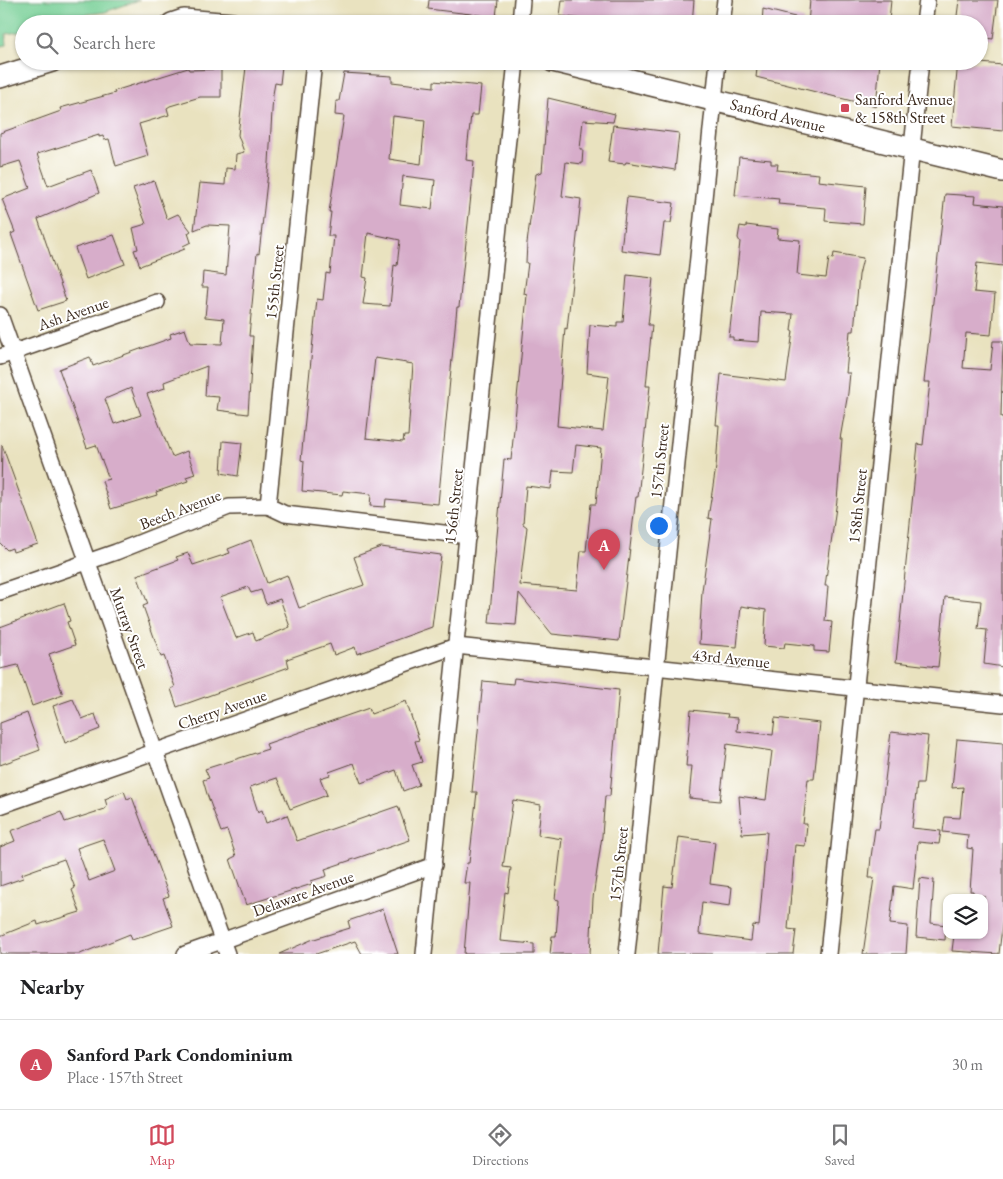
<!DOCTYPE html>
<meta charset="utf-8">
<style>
body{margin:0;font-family:"EB Garamond",serif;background:#f6f6f6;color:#202124}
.controls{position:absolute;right:15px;bottom:15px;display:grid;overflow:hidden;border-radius:10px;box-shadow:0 1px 4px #0004}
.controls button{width:45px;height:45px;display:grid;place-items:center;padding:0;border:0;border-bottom:1px solid #e0e0e0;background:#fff;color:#202124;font:25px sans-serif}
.you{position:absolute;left:658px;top:525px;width:18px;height:18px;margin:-12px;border:4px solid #fff;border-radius:50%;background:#1a73e8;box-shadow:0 0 0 8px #1a73e833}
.badge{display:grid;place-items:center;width:32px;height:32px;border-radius:50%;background:#d1495b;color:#fff;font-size:16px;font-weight:700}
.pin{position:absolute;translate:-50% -41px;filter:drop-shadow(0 1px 2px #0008)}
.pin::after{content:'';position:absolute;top:26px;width:18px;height:15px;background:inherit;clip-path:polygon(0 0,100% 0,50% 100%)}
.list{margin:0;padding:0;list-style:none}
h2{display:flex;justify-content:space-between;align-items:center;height:65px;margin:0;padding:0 20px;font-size:21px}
h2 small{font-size:16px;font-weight:400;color:#757577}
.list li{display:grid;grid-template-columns:32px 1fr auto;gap:15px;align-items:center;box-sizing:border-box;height:90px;padding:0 20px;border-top:1px solid #e0e0e0}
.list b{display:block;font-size:19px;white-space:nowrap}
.list p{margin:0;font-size:16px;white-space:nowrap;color:#757577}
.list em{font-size:16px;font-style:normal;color:#757577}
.icon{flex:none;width:28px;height:28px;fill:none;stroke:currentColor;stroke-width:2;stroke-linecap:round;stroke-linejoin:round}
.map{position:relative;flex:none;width:1003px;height:954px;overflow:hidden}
.search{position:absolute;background:#fff;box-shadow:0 1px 4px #0004;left:15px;right:15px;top:15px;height:55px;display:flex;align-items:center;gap:12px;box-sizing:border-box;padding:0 18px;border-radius:28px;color:#757577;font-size:19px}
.sheet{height:155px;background:#fff}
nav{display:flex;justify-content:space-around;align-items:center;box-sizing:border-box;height:70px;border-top:1px solid #e0e0e0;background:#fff;font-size:14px;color:#757577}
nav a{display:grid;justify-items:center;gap:2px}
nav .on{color:#d1495b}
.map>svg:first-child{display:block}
.green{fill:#76cf95;stroke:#587c5a}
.building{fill:#d7adca;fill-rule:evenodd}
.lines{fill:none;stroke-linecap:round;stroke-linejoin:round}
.street-casing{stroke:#554636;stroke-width:18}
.secondary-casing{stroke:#554636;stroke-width:24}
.street{stroke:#fff;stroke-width:15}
.secondary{stroke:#fff;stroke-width:21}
.poi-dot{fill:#d1495b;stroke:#fff;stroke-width:2}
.labels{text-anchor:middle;stroke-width:4;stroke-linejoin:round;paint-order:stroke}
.poi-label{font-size:16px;fill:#3b2a1e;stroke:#fff;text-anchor:start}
.street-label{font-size:16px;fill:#3b2a1e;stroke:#fff}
</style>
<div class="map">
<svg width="1003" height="954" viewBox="0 0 1003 954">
<rect width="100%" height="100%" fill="#fff"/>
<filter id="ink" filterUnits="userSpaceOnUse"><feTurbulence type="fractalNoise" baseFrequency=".02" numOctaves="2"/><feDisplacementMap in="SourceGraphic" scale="10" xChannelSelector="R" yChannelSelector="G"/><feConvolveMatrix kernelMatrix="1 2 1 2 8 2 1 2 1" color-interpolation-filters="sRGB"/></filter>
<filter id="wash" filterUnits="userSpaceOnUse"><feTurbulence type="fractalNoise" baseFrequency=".0096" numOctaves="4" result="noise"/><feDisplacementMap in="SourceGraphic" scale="20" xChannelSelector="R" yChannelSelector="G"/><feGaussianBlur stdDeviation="1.12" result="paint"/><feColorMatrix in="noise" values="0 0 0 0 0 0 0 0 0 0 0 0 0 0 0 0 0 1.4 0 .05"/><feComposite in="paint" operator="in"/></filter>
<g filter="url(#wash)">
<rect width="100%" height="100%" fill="#e9e2bf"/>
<polygon class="green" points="0,0 139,0 105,12 74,16 73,21 56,24 24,24 24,31 6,34 7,45 0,46"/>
<g id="blocks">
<g class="building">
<polygon points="429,0 498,0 496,17 428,9"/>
<polygon points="562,0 694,0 692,24 598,24 598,21 560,16"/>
<polygon points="810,0 891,0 889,21 865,18 865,24 808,24"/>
<polygon points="959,0 998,0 993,39 979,37 979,24 956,24"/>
<polygon points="763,9 803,19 803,24 762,24"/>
<path d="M257,61L274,62V65L282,66L280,84L275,83L273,94L269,163L259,254L257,253L249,336H253L248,414L217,410L219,397L205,396L207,366L164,382L165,388L147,394L172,457L187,451L195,474L186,477L188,481L156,492L157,495L111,509L102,481L109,479L96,445L87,448L59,369L90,357L93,366L171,338L170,334L185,329L190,343L222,344L224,319L205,317L208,287H202L203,272L226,275L230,226L207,225L194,230L200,183L225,185L226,168L235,169L236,154L244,152L238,135L246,67L256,69ZM131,388L141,415L114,424L105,399Z"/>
<polygon points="758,61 880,61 876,107 756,77"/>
<polygon points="958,61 1003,65 1003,131 952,126"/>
<polygon points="188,68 189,70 221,69 221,97 200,97 170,106 167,108 169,115 139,124 148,156 116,166 109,139 104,140 103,136 99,137 99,135 37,154 48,186 91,170 99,193 38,219 66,301 38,310 11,234 15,232 2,199 30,188 20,161 0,167 0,133 61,111 60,108 115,93 114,91"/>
<path d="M344,73L392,76V82L434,87V81L481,86L478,115H471L466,160L474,161L472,186L459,307H457L438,504L386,499L385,507L370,506L371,494L343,491L342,495L302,491L304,461L301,460L317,299L323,300L326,273L330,274L334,236H328L331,212H329L344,116L335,115L336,101H339ZM393,116L425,120L421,164L389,159ZM403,176L435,180L432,209L400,205ZM368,233L400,240L397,266L394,265L390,306L363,304L367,278L363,277ZM375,358L413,364L408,436H404L403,442L366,438Z"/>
<path d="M548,98L615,114L613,122L583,120L580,149H583L582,164L566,162L562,196L581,199L567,329L565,328L557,426L603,431L609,376L587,373L590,325L617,327V322H623L627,275L653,278L648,325H652L646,386H650L638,497H636L619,641L552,634L519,593L516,625L489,623L504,459L511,460L527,295L524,294L528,263H526L527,243L536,174L542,172ZM576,445L601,448L596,504H591L586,551H581L577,590L520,585L527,527L523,524L526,486L551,489L553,471L573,472Z"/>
<polygon points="613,125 679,133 675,170 626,162 625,164 608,162"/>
<polygon points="739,157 771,160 771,164 778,164 777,170 819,174 818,181 866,186 863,224 825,221 826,208 778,204 779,199 735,195"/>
<polygon points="154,181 167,219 178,214 191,231 188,233 191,242 183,246 185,249 140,266 134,250 138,249 133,228 146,224 133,188"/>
<polygon points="945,194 976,196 975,203 1003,206 1003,266 977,263 974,292 995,294 991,335 966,333 963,368 990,370 993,341 1003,341 1001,417 1003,417 1003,667 984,664 987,630 978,629 981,601 945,597 938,667 896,662 918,444 923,445 930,382 924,382"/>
<polygon points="627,197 674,203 671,223 664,223 660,255 621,250"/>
<polygon points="746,225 778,229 777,238 800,240 797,275 826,278 829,258 833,259 834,253 863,258 859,275 854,331 850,331 846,373 850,373 848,393 840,439 842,439 837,500 825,586 828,586 825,621 832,622 829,652 814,651 814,646 785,643 784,648 764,646 766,610 741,606 737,647 699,644 702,591 712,519 708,518 716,467 719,425 716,425 721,374 786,382 793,331 791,331 793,314 761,312 759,342 733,340 733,337 729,337 740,242 738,238 740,226 746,227"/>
<polygon points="114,235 125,264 86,279 75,248"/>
<polygon points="223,441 242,443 238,476 221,473"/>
<polygon points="2,445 38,544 13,552 12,548 7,550 0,543"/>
<path d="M251,540L267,583L287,575L299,608L364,585L354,557L381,547L441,555L432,627L357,654L355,647L334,655L330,644L287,659L289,667L177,707L171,689L175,687L164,656L161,657L143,606L148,604L137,575L178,560L176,557L188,553L193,565L230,553L228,549ZM248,587L251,593L261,590L266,604L280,599L290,627L256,641L253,632L236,638L220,597Z"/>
<polygon points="64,603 70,621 67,622 75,645 49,654 63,695 32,706 18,665 0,669 0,627"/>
<polygon points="514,678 619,690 610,796 605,796 602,836 593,898 590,954 550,954 552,936 556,936 559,900 555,899 562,839 538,835 541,805 513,800 503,867 511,868 508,893 505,892 500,941 534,944 534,954 464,954 470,883 464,883 467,863 469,863 477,792 472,792 483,681 513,684"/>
<polygon points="73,699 82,719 95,714 100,729 65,743 53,706"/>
<polygon points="406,701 419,740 415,741 422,762 412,765 419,785 403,791 396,770 361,783 354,763 329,772 330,775 320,778 327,795 290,809 277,778 250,787 258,812 262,810 266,823 287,815 297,841 398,806 410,840 325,869 327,876 311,881 312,884 246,905 230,859 236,856 227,830 221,832 207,794 203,780 209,778 205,769 268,749 266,744 369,708 371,714"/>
<polygon points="691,710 728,714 727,717 738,718 737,731 773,735 775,718 820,723 814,779 808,779 803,824 807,824 805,846 795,845 788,929 796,930 793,954 658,954 664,886 672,887 679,837 715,842 710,884 732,887 730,906 702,902 699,934 751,941 753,925 759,926 767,832 742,834 739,796 766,800 772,751 727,744 720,801 689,798 692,766 686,766"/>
<polygon points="27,713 40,750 0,765 0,723"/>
<polygon points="891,732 928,736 923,784 917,784 912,828 941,831 939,844 918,842 913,889 894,886 890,924 908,926 906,954 863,954 874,878 869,878 871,857 875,829 879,829"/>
<polygon points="957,739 1003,743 1003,917 999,954 952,951 954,935 984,935 984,896 973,895 973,891 970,891 973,849 967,848 968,835 943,832 945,817 960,818 963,787 952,788"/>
<path d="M124,791L127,799L132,797L169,896L163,898L173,926L132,940L130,934L80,954H0V936L37,921L38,925L80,912L72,890L75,888L64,859L22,874L23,878L0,886V847L15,841L11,831L61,812L65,822L105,809L107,806L105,799ZM103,839L115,871L89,881L77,848Z"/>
<polygon points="920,878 934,880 931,923 946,925 945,940 916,937"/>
<polygon points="383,909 398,954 362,954 355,941 316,954 279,954 311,940 350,928 348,921"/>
</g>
</g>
</g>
<g filter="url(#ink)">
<use href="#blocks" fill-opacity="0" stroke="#554636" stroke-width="1"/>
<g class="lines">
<defs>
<g id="street">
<polyline points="520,24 522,0"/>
<polyline points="722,24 725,0"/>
<polyline points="924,24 927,0"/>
<polyline points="0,315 227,954"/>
<polyline points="0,357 157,302"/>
<polyline points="268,506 314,61"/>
<polyline points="0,592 116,552 229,507 268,506 285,514 468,536"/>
<polyline points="0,806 456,646 1003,704"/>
<polyline points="185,954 434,865"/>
<polyline points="424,954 516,61"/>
<polyline points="627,954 718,61"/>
<polyline points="828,954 921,61"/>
</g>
<g id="secondary">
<polyline points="172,24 184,20 232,24"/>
<polyline points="553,61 1003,171"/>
<polyline points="0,77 52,61"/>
</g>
</defs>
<use href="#street" class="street-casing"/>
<use href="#secondary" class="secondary-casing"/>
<use href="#street" class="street"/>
<use href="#secondary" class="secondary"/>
</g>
</g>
<rect class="poi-dot" x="840" y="103" width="10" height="10" rx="2.5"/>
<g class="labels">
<g class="poi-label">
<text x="855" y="105">Sanford Avenue<tspan x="855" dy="18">&amp; 158th Street</tspan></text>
</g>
<g class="street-label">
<text transform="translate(778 115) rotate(14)" y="6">Sanford Avenue</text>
<text transform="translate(274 282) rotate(-84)" y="6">155th Street</text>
<text transform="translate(73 313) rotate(-19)" y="6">Ash Avenue</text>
<text transform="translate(659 461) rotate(-84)" y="6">157th Street</text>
<text transform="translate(453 506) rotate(-84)" y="6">156th Street</text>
<text transform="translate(857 506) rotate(-84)" y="6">158th Street</text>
<text transform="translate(180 509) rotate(-21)" y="6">Beech Avenue</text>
<text transform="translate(130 628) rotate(70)" y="6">Murray Street</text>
<text transform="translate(731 658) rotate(6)" y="6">43rd Avenue</text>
<text transform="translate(222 709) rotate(-19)" y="6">Cherry Avenue</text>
<text transform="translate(618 864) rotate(-84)" y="6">157th Street</text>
<text transform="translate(303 893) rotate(-20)" y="6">Delaware Avenue</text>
</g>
</g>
</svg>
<div class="controls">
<button><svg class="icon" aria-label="layers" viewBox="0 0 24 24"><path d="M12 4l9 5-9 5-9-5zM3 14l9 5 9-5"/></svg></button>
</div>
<div class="you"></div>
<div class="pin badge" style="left:604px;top:570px">A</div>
<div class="search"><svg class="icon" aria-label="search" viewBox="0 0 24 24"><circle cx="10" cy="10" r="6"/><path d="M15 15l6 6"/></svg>Search here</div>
</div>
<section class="sheet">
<h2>Nearby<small></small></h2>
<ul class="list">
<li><span class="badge">A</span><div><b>Sanford Park Condominium</b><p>Place · 157th Street</p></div><em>30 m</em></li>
</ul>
</section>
<nav>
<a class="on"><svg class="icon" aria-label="map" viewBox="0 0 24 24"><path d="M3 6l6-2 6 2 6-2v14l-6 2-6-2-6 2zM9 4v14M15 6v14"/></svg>Map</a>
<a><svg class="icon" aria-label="directions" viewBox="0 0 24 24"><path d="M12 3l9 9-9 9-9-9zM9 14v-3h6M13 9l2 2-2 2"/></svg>Directions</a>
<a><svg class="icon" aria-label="saved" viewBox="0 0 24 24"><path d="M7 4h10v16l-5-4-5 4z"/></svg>Saved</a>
</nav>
